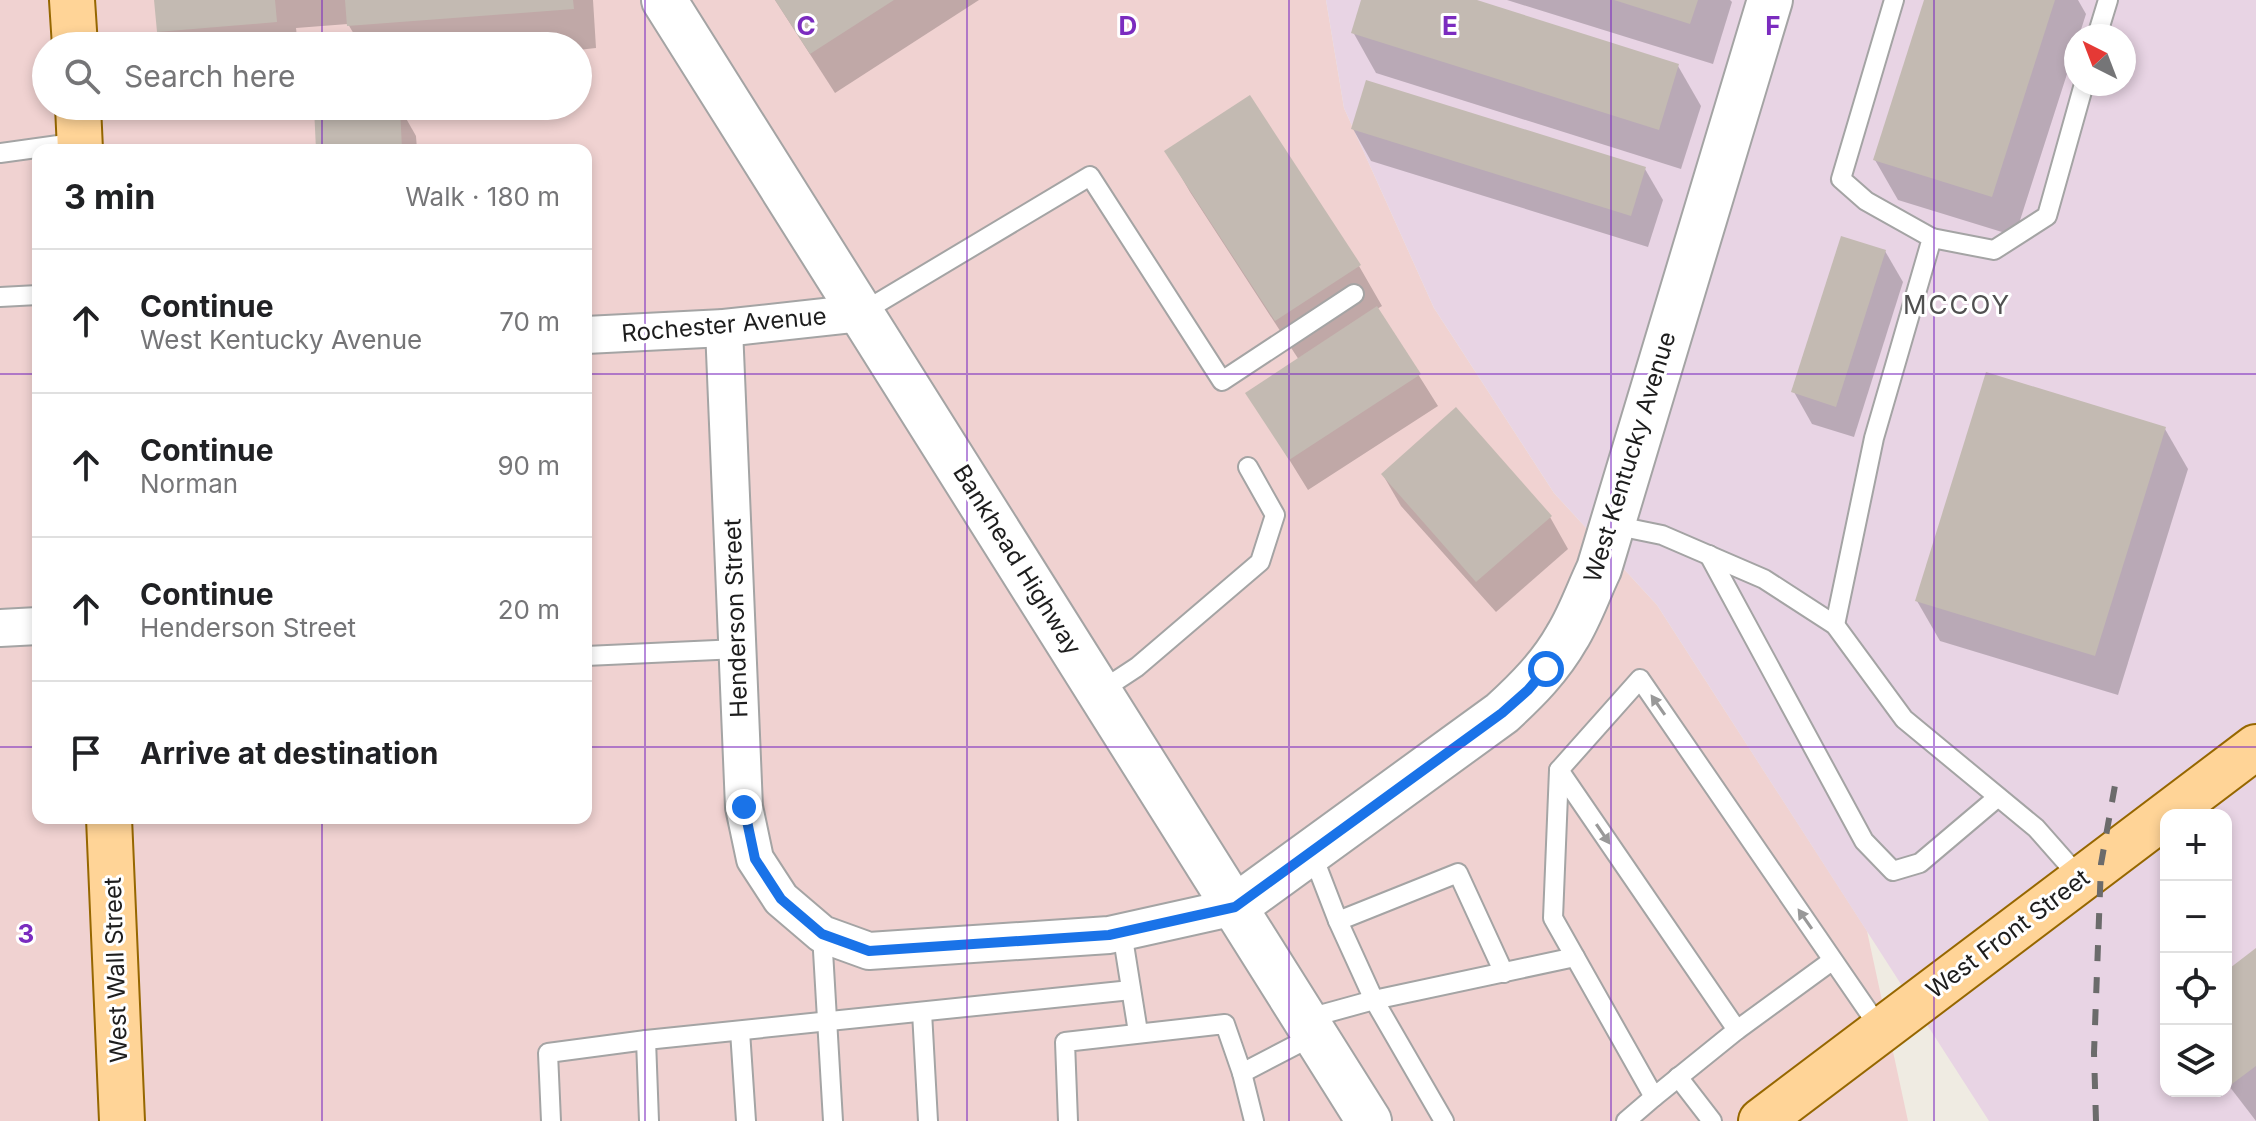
<!DOCTYPE html>
<meta charset="utf-8">
<style>
body{margin:0;font-family:Inter,sans-serif;background:#f2f2f2;color:#202124}
.controls{position:absolute;right:24px;bottom:24px;display:grid;overflow:hidden;border-radius:16px;box-shadow:0 4px 12px #0003}
.controls button{width:72px;height:72px;display:grid;place-items:center;padding:0;border:0;border-bottom:2px solid #e0e0e0;background:#fff;color:#202124;font:40px sans-serif}
.compass{position:absolute;left:2064px;top:24px;width:72px;height:72px;border-radius:50%;background:#fff;box-shadow:0 4px 12px #0003;rotate:318deg}
.stop{position:absolute;width:24px;height:24px;margin:-18px;border:6px solid #1a73e8;border-radius:50%;background:#fff}
.stop.end{background:#1a73e8;border-color:#fff;box-shadow:0 2px 8px #0008}
.list{margin:0;padding:0;list-style:none}
h2{display:flex;justify-content:space-between;align-items:center;height:104px;margin:0;padding:0 32px;font-size:34px}
h2 small{font-size:26px;font-weight:400;color:#757577}
.list li{display:grid;grid-template-columns:52px 1fr auto;gap:24px;align-items:center;box-sizing:border-box;height:144px;padding:0 32px;border-top:2px solid #e0e0e0}
.list b{display:block;font-size:30px;white-space:nowrap}
.list p{margin:0;font-size:26px;white-space:nowrap;color:#757577}
.list em{font-size:26px;font-style:normal;color:#757577}
.icon{flex:none;width:44px;height:44px;fill:none;stroke:currentColor;stroke-width:2;stroke-linecap:round;stroke-linejoin:round}
.map{position:relative;flex:none;width:2256px;height:1121px;overflow:hidden}
.search{position:absolute;background:#fff;box-shadow:0 4px 12px #0003;left:32px;top:32px;width:560px;height:88px;display:flex;align-items:center;gap:20px;box-sizing:border-box;padding:0 28px;border-radius:44px;color:#757577;font-size:30px}
.panel{position:absolute;background:#fff;box-shadow:0 4px 12px #0003;left:32px;top:144px;width:560px;height:680px;border-radius:16px}
.map>svg:first-child{display:block}
.commercial{fill:#f0d2d1;fill-rule:evenodd}
.industrial{fill:#e8d4e4;fill-rule:evenodd}
.shadow{fill:#0003}
.building{fill:#c3bab2}
.lines{fill:none;stroke-linecap:round;stroke-linejoin:round}
.service-casing{stroke:#a4a4a4;stroke-width:22}
.minor-casing{stroke:#a4a4a4;stroke-width:40}
.tertiary-casing{stroke:#a4a4a4;stroke-width:48}
.primary-casing{stroke:#966700;stroke-width:48}
.service{stroke:#fff;stroke-width:18}
.minor{stroke:#fff;stroke-width:36}
.tertiary{stroke:#fff;stroke-width:44}
.primary{stroke:#ffd497;stroke-width:44}
.rail{stroke:#6b6b6b;stroke-width:6;stroke-dasharray:16 16;stroke-linecap:butt}
.oneway{fill:#999}
.route{stroke:#1a73e8;stroke-width:10}
.grid{fill:none;stroke:#7b2cbf;stroke-width:2;stroke-opacity:0.55}
.labels{text-anchor:middle;stroke-width:6;stroke-linejoin:round;paint-order:stroke}
.street-label{font-size:24px;fill:#1d1d1d;stroke:#fff}
.neighbourhood-label{font-size:26px;letter-spacing:2px;fill:#505050;stroke:#fff}
.grid-label{font-size:26px;text-anchor:middle;font-weight:bold;fill:#7b2cbf;stroke:#fff;stroke-width:6;stroke-linejoin:round;paint-order:stroke}
</style>
<div class="map">
<svg width="2256" height="1121" viewBox="0 0 2256 1121">
<rect width="100%" height="100%" fill="#efebe2"/>
<path class="commercial" d="M0,0H1326L1344,108L1434,308L1554,493L1657,605L1867,931L1908,1121H0ZM46,46H578V106H46ZM38,150H586V818H38Z"/>
<path class="industrial" d="M1326,0H2256V1121H1989L1657,605L1554,493L1434,308L1344,108ZM2076,36H2124V84H2076ZM2166,815H2226V1091H2166Z"/>
<g class="shadow">
<polygon points="156,0 593,0 596,48 578,50 578,46 361,46 348,24 296,28 298,46 167,46 158,31"/>
<polygon points="775,0 979,0 835,93"/>
<polygon points="1363,0 1471,0 1678,66 1701,106 1681,169 1376,73 1353,32"/>
<polygon points="1507,0 1730,0 1732,2 1713,64"/>
<polygon points="1926,0 2078,0 2086,14 2079,36 2076,36 2076,46 2015,236 1898,200 1875,160"/>
<polygon points="367,106 399,106 416,136 417,150 318,150"/>
<polygon points="1353,129 1645,169 1663,200 1648,247 1371,161"/>
<polygon points="1167,152 1359,266 1382,306 1377,309 1438,406 1308,490 1248,393 1299,360 1190,192"/>
<polygon points="1885,251 1903,282 1854,437 1812,424 1794,392"/>
<polygon points="2165,429 2188,469 2118,695 1940,641 1917,601"/>
<polygon points="1383,475 1550,517 1568,549 1496,612 1401,506"/>
<polygon points="2256,951 2256,1121 2226,1082 2226,974"/>
</g>
<g class="building">
<polygon points="154,0 275,0 277,22 157,32"/>
<polygon points="345,0 573,0 574,9 347,26"/>
<polygon points="775,0 894,0 810,54"/>
<polygon points="1361,0 1477,0 1679,64 1659,130 1351,33"/>
<polygon points="1614,0 1698,0 1690,24"/>
<polygon points="1924,0 2055,0 1992,197 1873,160"/>
<polygon points="1366,80 1646,167 1631,216 1351,129"/>
<polygon points="1250,95 1361,265 1275,321 1164,151"/>
<polygon points="327,106 400,106 402,150 316,150 314,107"/>
<polygon points="1841,236 1886,250 1836,407 1791,392"/>
<polygon points="1377,306 1421,374 1289,460 1245,393"/>
<polygon points="1986,372 2166,427 2095,656 1915,601"/>
<polygon points="1456,407 1552,516 1476,582 1381,474"/>
<polygon points="2256,948 2256,1066 2232,1084 2226,1075 2226,971"/>
</g>
<g class="lines">
<defs>
<g id="service">
<polyline points="2097,36 2108,0"/>
<polyline points="0,153 80,142"/>
<polyline points="1932,238 1994,250 2047,216 2084,84"/>
<polyline points="0,297 38,295"/>
<polyline points="861,313 1090,176 1222,381 1354,294"/>
<polyline points="1613,525 1662,535 1764,579 1835,625 1904,719 2036,828 2081,879"/>
<polyline points="1709,555 1864,841 1893,871 1920,863 1998,797"/>
<polyline points="1835,625 1874,438 1932,238 1866,201 1841,179 1894,0"/>
<polyline points="586,656 738,649"/>
<polyline points="1099,692 1137,667 1260,562 1275,515 1248,467"/>
<polyline points="1559,770 1737,1030"/>
<polyline points="1311,851 1338,921 1458,873 1504,973"/>
<polyline points="1338,921 1374,1000 1444,1121"/>
<polyline points="1122,932 1138,1032"/>
<polyline points="822,934 833,1121"/>
<polyline points="1833,960 1737,1030 1654,1097 1553,918 1559,770 1640,679 1881,1030"/>
<polyline points="922,1012 928,1121"/>
<polyline points="1305,1019 1374,1000 1575,957"/>
<polyline points="740,1031 746,1121"/>
<polyline points="646,1040 649,1121"/>
<polyline points="1242,1073 1315,1035"/>
<polyline points="1678,1077 1712,1121"/>
<polyline points="551,1121 548,1053 646,1040 1131,990"/>
<polyline points="1068,1121 1065,1042 1225,1024 1242,1073 1254,1121"/>
<polyline points="1626,1121 1654,1097"/>
</g>
<g id="minor">
<polyline points="724,328 744,807 755,859 781,899 822,934 869,951 1109,935 1235,907"/>
<polyline points="586,335 724,328 861,313"/>
<polyline points="0,628 38,626"/>
</g>
<g id="tertiary">
<polyline points="664,0 1369,1121"/>
<path d="M1235,907L1502,713C1527,690 1550,667 1567,637C1580,616 1588,592 1599,569L1770,0"/>
</g>
<g id="primary">
<polyline points="72,0 75,46"/>
<polyline points="78,106 80,150"/>
<polyline points="109,818 122,1121"/>
<polyline points="1761,1121 2256,747"/>
</g>
</defs>
<use href="#service" class="service-casing"/>
<use href="#minor" class="minor-casing"/>
<use href="#tertiary" class="tertiary-casing"/>
<use href="#primary" class="primary-casing"/>
<use href="#service" class="service"/>
<use href="#minor" class="minor"/>
<use href="#tertiary" class="tertiary"/>
<use href="#primary" class="primary"/>
<polyline class="rail" points="2096,1121 2094,1053 2101,864 2117,774"/>
</g>
<defs><path id="oneway-solid" d="M-6-.8H1V-3.2L6.5 0L1 3.2V.8H-6Z" transform="scale(2)"/></defs>
<g class="oneway">
<use href="#oneway-solid" transform="translate(1658 705) rotate(-125)"/>
<use href="#oneway-solid" transform="translate(1603 834) rotate(56)"/>
<use href="#oneway-solid" transform="translate(1805 919) rotate(-125)"/>
</g>
<g class="lines">
<polyline class="route" points="744,807 755,859 781,899 822,934 869,951 1109,935 1235,907 1502,713 1528,690 1546,669"/>
</g>
<path class="grid" d="M322,0V46M645,0V1121M967,0V1121M1289,0V1121M1611,0V1121M1934,0V1121M322,106V150M0,374H38M586,374H2256M0,747H38M586,747H2256M322,818V1121"/>
<g class="labels">
<g class="street-label">
<text transform="translate(724 325) rotate(-5)" y="8">Rochester Avenue</text>
<text transform="translate(1630 457) rotate(-73)" y="8">West Kentucky Avenue</text>
<text transform="translate(1017 560) rotate(58)" y="8">Bankhead Highway</text>
<text transform="translate(736 618) rotate(-92)" y="8">Henderson Street</text>
<text transform="translate(2008 934) rotate(-37)" y="8">West Front Street</text>
<text transform="translate(116 970) rotate(-92)" y="8">West Wall Street</text>
</g>
<g class="neighbourhood-label">
<text x="1957" y="314">MCCOY</text>
</g>
</g>
<g class="grid-label">
<text x="806" y="35">C</text>
<text x="1128" y="35">D</text>
<text x="1450" y="35">E</text>
<text x="1773" y="35">F</text>
<text x="26" y="943">3</text>
</g>
</svg>
<div class="controls">
<button>+</button>
<button>−</button>
<button><svg class="icon" aria-label="locate" viewBox="0 0 24 24"><circle cx="12" cy="12" r="6"/><path d="M12 2v4M12 18v4M2 12h4M18 12h4"/></svg></button>
<button><svg class="icon" aria-label="layers" viewBox="0 0 24 24"><path d="M12 4l9 5-9 5-9-5zM3 14l9 5 9-5"/></svg></button>
</div>
<svg class="compass" viewBox="-18 -18 36 36"><path d="M0-13l5 13h-10z" fill="#e53935"/><path d="M0 13l5-13h-10z" fill="#757577"/></svg>
<div class="stop" style="left:1546px;top:669px"></div>
<div class="stop end" style="left:744px;top:807px"></div>
<div class="search"><svg class="icon" aria-label="search" viewBox="0 0 24 24"><circle cx="10" cy="10" r="6"/><path d="M15 15l6 6"/></svg>Search here</div>
<section class="panel">
<h2>3 min<small>Walk · 180 m</small></h2>
<ul class="list">
<li><svg class="icon" aria-label="ahead" viewBox="0 0 24 24"><path d="M12 20V5M6 11l6-6 6 6"/></svg><div><b>Continue</b><p>West Kentucky Avenue</p></div><em>70 m</em></li>
<li><svg class="icon" aria-label="ahead" viewBox="0 0 24 24"><path d="M12 20V5M6 11l6-6 6 6"/></svg><div><b>Continue</b><p>Norman</p></div><em>90 m</em></li>
<li><svg class="icon" aria-label="ahead" viewBox="0 0 24 24"><path d="M12 20V5M6 11l6-6 6 6"/></svg><div><b>Continue</b><p>Henderson Street</p></div><em>20 m</em></li>
<li><svg class="icon" aria-label="arrive" viewBox="0 0 24 24"><path d="M6 21V4h12l-3 4 3 4H6"/></svg><div><b>Arrive at destination</b></div></li>
</ul>
</section>
</div>
